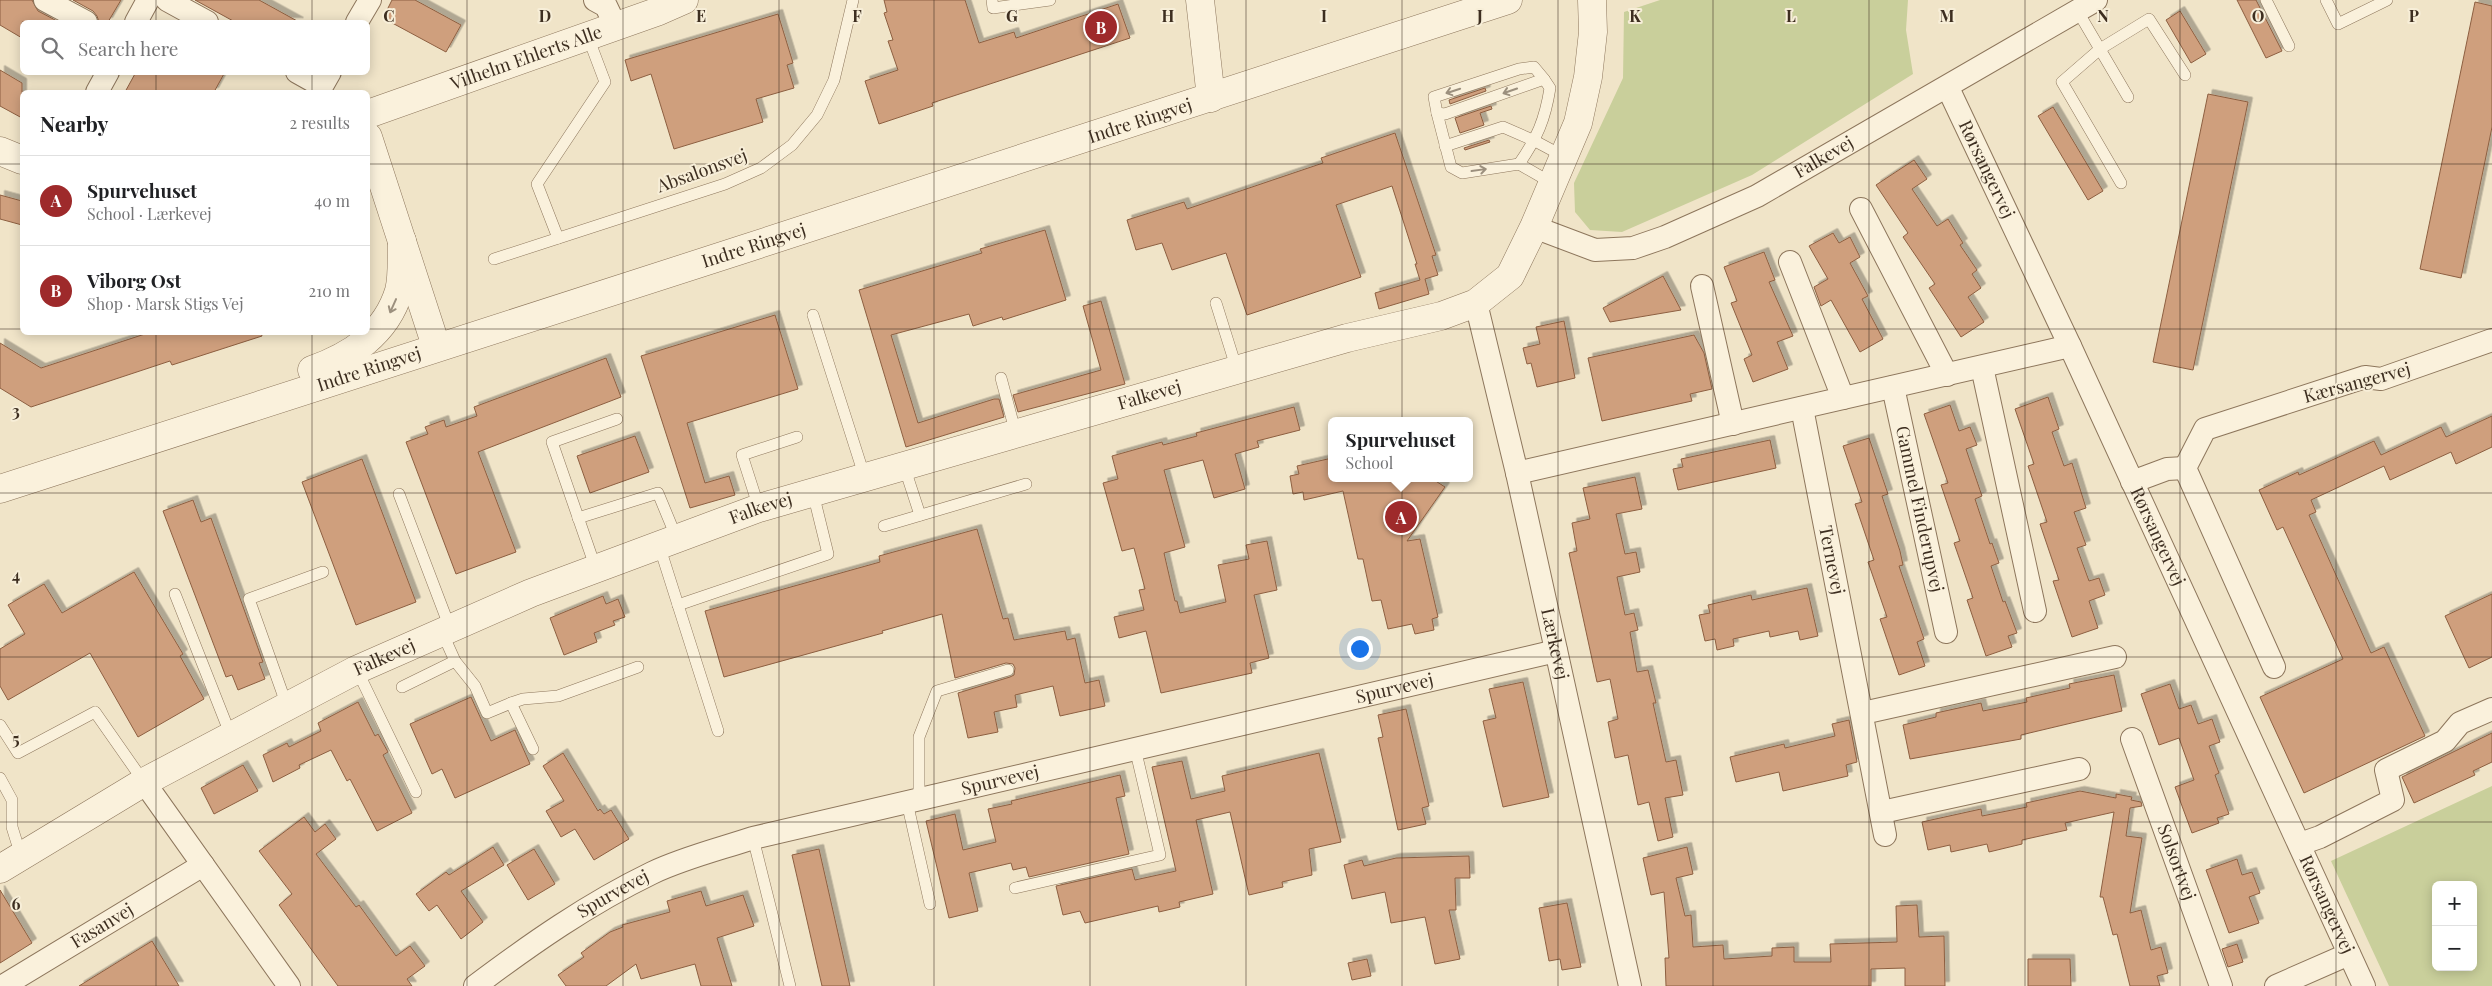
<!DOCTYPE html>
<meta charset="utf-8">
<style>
body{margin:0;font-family:"Playfair Display",serif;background:#f6f6f6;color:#202124}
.controls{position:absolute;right:15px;bottom:15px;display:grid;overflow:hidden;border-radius:8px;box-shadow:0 2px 12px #0003}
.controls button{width:45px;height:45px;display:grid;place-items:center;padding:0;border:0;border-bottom:1px solid #e0e0e0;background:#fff;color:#202124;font:25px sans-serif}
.you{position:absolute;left:1359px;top:648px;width:18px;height:18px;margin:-12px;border:4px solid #fff;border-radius:50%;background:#1a73e8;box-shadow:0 0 0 8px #1a73e833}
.badge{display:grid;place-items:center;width:32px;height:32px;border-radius:50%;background:#9e2a2b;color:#fff;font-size:16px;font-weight:700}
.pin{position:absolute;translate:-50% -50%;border:2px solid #fff;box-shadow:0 1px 5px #0006}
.popup{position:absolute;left:1328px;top:417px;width:145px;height:65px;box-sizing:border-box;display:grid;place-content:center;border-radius:8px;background:#fff;filter:drop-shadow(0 1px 4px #0005);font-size:16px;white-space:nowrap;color:#757577}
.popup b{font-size:19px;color:#202124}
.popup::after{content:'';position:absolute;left:50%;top:100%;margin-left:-10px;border:10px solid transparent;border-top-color:#fff}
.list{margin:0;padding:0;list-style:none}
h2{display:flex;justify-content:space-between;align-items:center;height:65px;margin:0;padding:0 20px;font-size:21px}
h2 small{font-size:16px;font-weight:400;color:#757577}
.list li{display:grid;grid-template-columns:32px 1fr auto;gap:15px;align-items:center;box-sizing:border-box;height:90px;padding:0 20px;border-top:1px solid #e0e0e0}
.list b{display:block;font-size:19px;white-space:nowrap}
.list p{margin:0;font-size:16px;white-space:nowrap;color:#757577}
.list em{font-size:16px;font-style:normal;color:#757577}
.icon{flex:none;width:28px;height:28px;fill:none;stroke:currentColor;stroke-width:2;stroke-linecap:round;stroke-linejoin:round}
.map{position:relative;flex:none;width:2492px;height:986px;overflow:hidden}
.search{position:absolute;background:#fff;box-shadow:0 2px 12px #0003;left:20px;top:20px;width:350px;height:55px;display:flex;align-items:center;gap:12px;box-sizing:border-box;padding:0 18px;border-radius:8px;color:#757577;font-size:19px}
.panel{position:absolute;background:#fff;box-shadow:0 2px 12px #0003;left:20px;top:90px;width:350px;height:245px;border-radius:8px}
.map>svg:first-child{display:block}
.green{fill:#c9cf9b;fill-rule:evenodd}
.building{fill:#cf9f7d;stroke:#8d5f41;filter:url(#shadow)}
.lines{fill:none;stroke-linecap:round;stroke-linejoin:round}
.service-casing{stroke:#8d765c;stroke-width:12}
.minor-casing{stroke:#8d765c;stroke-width:24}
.tertiary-casing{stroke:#8d765c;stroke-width:29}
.service{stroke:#faf1dc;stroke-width:11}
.minor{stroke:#faf1dc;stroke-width:22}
.tertiary{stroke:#faf1dc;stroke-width:28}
.oneway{stroke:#9c907e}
.grid{fill:none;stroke:#3d2e20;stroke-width:1;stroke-opacity:0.55}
.labels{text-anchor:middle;stroke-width:4;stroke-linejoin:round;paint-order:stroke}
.street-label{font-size:18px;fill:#3d2e20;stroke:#f7eed8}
.grid-label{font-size:16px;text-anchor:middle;font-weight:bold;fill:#3d2e20;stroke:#f7eed8;stroke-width:4;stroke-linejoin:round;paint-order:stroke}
</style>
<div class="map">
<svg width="2492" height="986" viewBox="0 0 2492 986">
<defs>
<filter id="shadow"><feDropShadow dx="4.5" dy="-4.5" stdDeviation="0" flood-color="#0004"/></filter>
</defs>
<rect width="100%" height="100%" fill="#f0e4c8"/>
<g class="green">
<polygon points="1660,0 1908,0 1906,30 1913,74 1752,175 1622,232 1590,230 1575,212 1574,183 1623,78 1624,12"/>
<path d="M2492,786V986H2389L2331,861ZM2436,885H2473V967H2436Z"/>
</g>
<g class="building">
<polygon points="0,0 32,0 38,11 59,22 22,22 22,38 0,25"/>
<polygon points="73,0 121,0 108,22 99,22 97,16 93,11"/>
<polygon points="195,0 259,0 299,22 235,22"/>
<polygon points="392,0 415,0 461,25 446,52 383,18"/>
<polygon points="884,0 965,0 979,43 1014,32 1016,38 1118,4 1130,38 932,103 933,106 879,124 865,81 898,70 888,41 893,40 884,13 887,12"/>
<polygon points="2237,0 2256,0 2282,51 2266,58"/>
<polygon points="2475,2 2492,6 2492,127 2461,278 2420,269"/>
<polygon points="2180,11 2206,54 2191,63 2166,20"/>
<polygon points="778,14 793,63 787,65 794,88 756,99 763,122 674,149 651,74 631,81 625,60"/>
<polygon points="0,70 22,83 22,118 0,106"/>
<polygon points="136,72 225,72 214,92 125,92"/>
<polygon points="1485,88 1486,91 1450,104 1449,100"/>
<polygon points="2208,94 2248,102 2193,370 2153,362"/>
<polygon points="1491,106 1492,109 1480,113 1484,125 1460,133 1455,118"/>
<polygon points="2053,107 2103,191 2088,200 2038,116"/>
<polygon points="1395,133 1436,255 1432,256 1438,275 1425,279 1429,294 1379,309 1375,293 1420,280 1415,264 1417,264 1392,186 1336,205 1361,277 1247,315 1226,253 1172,270 1162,243 1136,250 1127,220 1184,202 1187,209 1323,163 1321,158"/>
<polygon points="1489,140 1490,142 1465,150 1464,148"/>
<polygon points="1914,160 1927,179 1912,189 1937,226 1948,219 1963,243 1960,245 1977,270 1972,274 1981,288 1968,297 1984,322 1961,337 1929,288 1935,284 1903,237 1908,233 1876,185"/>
<polygon points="0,195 22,201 22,225 0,219"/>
<polygon points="1045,230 1066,300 1003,320 1002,317 973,326 969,314 891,335 918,423 994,399 999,399 1004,417 906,447 859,290 982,253 980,249"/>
<polygon points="1833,233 1839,243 1850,237 1860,257 1850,263 1868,296 1862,299 1883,339 1860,352 1831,300 1821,306 1814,287 1828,279 1809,246"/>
<polygon points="1764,252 1775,280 1769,282 1793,336 1777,342 1788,369 1753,382 1744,359 1752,355 1731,303 1737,301 1724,267"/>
<polygon points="1663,276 1681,310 1610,322 1603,308"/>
<polygon points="1101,301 1125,384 1018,412 1013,395 1101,370 1083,306"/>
<polygon points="775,315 798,389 687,423 705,483 729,476 735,495 690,508 641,356"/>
<polygon points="1564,321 1575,378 1537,387 1531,363 1527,364 1523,348 1540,344 1536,327"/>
<polygon points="151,332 261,332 262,336 172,365 170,361 31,407 0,388 0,343 41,368"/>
<polygon points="1694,335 1704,353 1712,389 1690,394 1692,401 1602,421 1588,358"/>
<polygon points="606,358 621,397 478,452 516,552 456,574 406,442 428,434 425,427 444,420 446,427 477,416 474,407"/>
<polygon points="2048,397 2059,429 2052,432 2064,466 2072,463 2086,508 2074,512 2086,545 2077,548 2089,581 2099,578 2105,595 2089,601 2098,628 2072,637 2053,581 2059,580 2040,524 2047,522 2028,466 2034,464 2015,409"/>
<polygon points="1950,405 1959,431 1970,427 1977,445 1966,449 1982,496 1975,499 1990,544 1992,543 1999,563 1991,566 2003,602 2005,601 2017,633 2008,636 2012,647 1986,656 1967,600 1973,598 1954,543 1960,541 1941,485 1948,483 1924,414"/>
<polygon points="1294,407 1300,430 1257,441 1259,447 1235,454 1245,489 1214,498 1203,460 1164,470 1185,547 1164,553 1175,601 1177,601 1180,613 1226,602 1218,565 1249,559 1246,545 1267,541 1277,590 1254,595 1269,658 1250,663 1252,673 1161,693 1146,631 1119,638 1114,617 1144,610 1139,590 1145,589 1134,548 1122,551 1103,483 1118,479 1112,456 1162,442 1163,445 1197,436 1196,433"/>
<polygon points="2492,416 2492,447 2456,464 2451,452 2390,480 2384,466 2311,500 2316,512 2309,515 2371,653 2384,647 2425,736 2304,793 2260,697 2343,659 2283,527 2277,530 2259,490 2298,472 2299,475 2374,441 2381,455 2441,427 2446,437"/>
<polygon points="635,436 649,472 590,493 577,456"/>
<polygon points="1869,438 1888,494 1882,496 1900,551 1903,565 1899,566 1924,639 1917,642 1925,666 1899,675 1880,619 1887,617 1868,562 1874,560 1855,504 1862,502 1843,446"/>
<polygon points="1770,440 1776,468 1678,490 1673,469 1683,467 1681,459"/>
<polygon points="1332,458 1332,478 1431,478 1445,487 1407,541 1420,539 1438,617 1432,619 1434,630 1415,634 1412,624 1388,629 1381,600 1372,601 1363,559 1358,559 1343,491 1304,500 1303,492 1293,494 1290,476 1299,474 1297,466"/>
<polygon points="362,459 416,602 356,625 302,482"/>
<polygon points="1635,477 1642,509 1616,514 1625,554 1636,552 1640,572 1617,577 1625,615 1634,613 1638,630 1630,632 1637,672 1648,670 1656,703 1653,703 1666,762 1676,760 1683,795 1665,798 1673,837 1658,841 1649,802 1638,805 1628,755 1615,758 1608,722 1618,719 1610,679 1597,682 1569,553 1577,551 1572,523 1590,519 1583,488"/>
<polygon points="193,500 201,522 211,518 263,662 259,663 265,679 238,690 232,675 226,677 163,511"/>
<polygon points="977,529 1003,619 1008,618 1014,640 1065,631 1067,640 1075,638 1085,683 1099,680 1105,706 1060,716 1053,686 1015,695 1017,707 994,712 998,732 968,738 958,693 1010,677 1014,675 1015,668 1013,664 1006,663 955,678 942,614 882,631 883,633 724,677 705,611 880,562 879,556"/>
<polygon points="134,572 183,654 180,656 204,699 138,737 90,653 8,700 0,686 0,649 25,634 8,605 44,584 62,613"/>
<polygon points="1807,588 1818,636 1800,640 1798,631 1770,637 1769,631 1733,639 1734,646 1717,650 1715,639 1705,641 1699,615 1710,613 1708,605 1751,595 1752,600"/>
<polygon points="2492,594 2492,657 2469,668 2445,616"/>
<polygon points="603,596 606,604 618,599 625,617 613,621 615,625 594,633 597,642 564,655 550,618"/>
<polygon points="2114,675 2122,711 2021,735 2021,739 1910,759 1903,725 1936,717 1936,713 1981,703 1983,711 2027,702 2026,698 2070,688 2069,684"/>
<polygon points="1523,682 1549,797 1503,807 1483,721 1496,718 1489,689"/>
<polygon points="2170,684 2179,709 2191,705 2198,724 2212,719 2220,742 2209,746 2219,773 2215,775 2229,814 2217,818 2219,823 2192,833 2175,787 2194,780 2179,738 2159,745 2141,694"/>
<polygon points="471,697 491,741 515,730 530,764 455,798 442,769 432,774 410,724"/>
<polygon points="358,702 375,736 378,734 388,752 383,755 412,813 377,831 350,779 347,781 331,750 299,765 300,768 273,782 263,755 287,743 289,747 321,731 318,723"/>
<polygon points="1406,709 1429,806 1422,808 1426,824 1398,830 1378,738 1383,737 1378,715"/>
<polygon points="1849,720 1857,762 1846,765 1848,776 1783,791 1779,772 1736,782 1730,757 1784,744 1785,748 1835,736 1832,724"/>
<polygon points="2492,733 2492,762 2473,771 2475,775 2414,803 2402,777"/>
<polygon points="563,753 598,811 600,809 604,814 611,810 629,839 594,860 575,829 561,837 546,811 564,801 543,766"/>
<polygon points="1319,753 1341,842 1309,849 1312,875 1282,882 1283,887 1249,895 1230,812 1196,820 1213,894 1179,902 1180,907 1159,912 1158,906 1085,923 1080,911 1063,915 1056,886 1132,869 1135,880 1176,871 1152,767 1182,761 1191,799 1225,791 1222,776"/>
<polygon points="243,765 258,791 214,814 201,788"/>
<polygon points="1120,775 1125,796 1116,798 1129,854 1029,877 1026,867 1013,870 1011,863 969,873 978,911 949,918 926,821 955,814 963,850 996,842 988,809 1012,804 1011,801"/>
<polygon points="2080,791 2116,798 2116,794 2132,797 2131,800 2141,802 2142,806 2130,808 2126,836 2142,838 2130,913 2141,910 2151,950 2161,947 2168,973 2157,976 2160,986 2130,986 2117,934 2113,935 2103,897 2100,897 2114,812 2065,823 2067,830 2022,840 2022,844 1989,852 1987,844 1951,852 1950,845 1928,850 1922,822 1981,809 1982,816 2027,807 2026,803"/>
<polygon points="304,817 315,832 325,824 336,839 316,854 356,907 359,905 396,956 410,946 425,966 407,979 412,986 338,986 279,905 292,894 259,851"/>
<polygon points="493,847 504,865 461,891 483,922 461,939 437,905 429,911 416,894 446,872 449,875"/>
<polygon points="1687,847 1693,874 1676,878 1685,916 1691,915 1693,947 1723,945 1724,959 1772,956 1772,948 1794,947 1794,962 1831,962 1830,944 1897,942 1896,906 1917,905 1919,937 1944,936 1945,986 1905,986 1905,968 1871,969 1871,986 1666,986 1665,958 1669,958 1664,892 1651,895 1643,858"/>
<polygon points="534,849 555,884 528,900 507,865"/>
<polygon points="819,849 850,986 822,986 792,855"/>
<polygon points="1469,856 1470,878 1455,878 1456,910 1449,910 1460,959 1435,964 1425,917 1391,923 1385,892 1352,899 1344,865 1362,860 1364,866 1396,858"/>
<polygon points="2237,859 2242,875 2252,872 2260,893 2249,897 2259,923 2229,933 2206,870"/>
<polygon points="0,890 32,943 0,963"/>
<polygon points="701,891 706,906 743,895 754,926 717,938 732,986 701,986 695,964 641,979 636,964 606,986 566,986 558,975 584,957 581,953 610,932 623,927 622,925 670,912 667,901"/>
<polygon points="1567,903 1581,967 1562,970 1560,959 1549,961 1539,908"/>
<polygon points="152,941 179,986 79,986"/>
<polygon points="2237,944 2243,962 2228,967 2222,949"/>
<polygon points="1367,959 1371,976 1352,980 1348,963"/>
<polygon points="2028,959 2070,959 2071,986 2028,986"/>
</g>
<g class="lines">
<defs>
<g id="service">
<polyline points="992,0 993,8 1050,0"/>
<polyline points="2266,0 2289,46"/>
<polyline points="2326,0 2338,24 2387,0"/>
<polyline points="2077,10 2128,97"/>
<polyline points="1437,113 1434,97 1519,69 1534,67 1544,79"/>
<polyline points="1445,146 1503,127 1535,141 1563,156"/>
<path d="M1519,164C1537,138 1545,120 1550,88L1544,79L1445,114L1437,113L1451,167L1462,173L1519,164L1552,183"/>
<polyline points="2121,183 2062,82 2100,49 2149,19 2185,75"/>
<polyline points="558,238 537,184 605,82 588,37"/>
<polyline points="494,259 725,184 761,168 792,145 817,115 834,80 853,0"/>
<polyline points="1216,303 1237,370"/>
<polyline points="813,315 865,478"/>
<polyline points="1001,378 1016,434"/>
<polyline points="904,466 920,515"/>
<polyline points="399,494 450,628"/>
<polyline points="759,508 742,455 797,437"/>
<polyline points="578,518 658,493 677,539"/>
<polyline points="884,526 1026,484"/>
<polyline points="659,545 718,731"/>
<polyline points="596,569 552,442 617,419"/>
<polyline points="175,594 231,736"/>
<polyline points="678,605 828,554 813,493"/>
<polyline points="442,632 455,661 475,686 487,713 511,703 533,749"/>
<polyline points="357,670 416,792"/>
<polyline points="402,687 455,661"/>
<polyline points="511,703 523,699 558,696 638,667"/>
<polyline points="287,706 249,599 323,572"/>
<polyline points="0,725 18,753 95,712 144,782"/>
<polyline points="0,778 12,800 12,827 21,856"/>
<polyline points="919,799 919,737 937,691 1008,670"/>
<polyline points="907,802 930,904"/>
<polyline points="753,838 790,986"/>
<polyline points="1015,888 1160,855 1135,748"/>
</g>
<g id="minor">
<polyline points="45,0 86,22"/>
<polyline points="167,0 207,22"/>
<polyline points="595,0 606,6 616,27"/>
<polyline points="136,22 148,0"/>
<polyline points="357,22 370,0"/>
<polyline points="297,72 322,86 330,72"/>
<path id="s1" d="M1948,88L2070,346L2364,986"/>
<polyline points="97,92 108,72"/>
<polyline points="1861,209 1947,375"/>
<path id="s2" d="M1534,227L1595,250L1633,248L1665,237L1757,196L2096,0"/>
<polyline points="1790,262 1843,398"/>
<polyline points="1702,286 1733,424"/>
<path id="s3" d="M1476,303L1517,473L1630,986"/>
<polyline points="1982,367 2035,611"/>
<path id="s4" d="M1893,387L1946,632"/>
<path id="s5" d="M1802,408L1885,835"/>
<polyline points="1517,473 2070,346"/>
<polyline points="2132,482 2167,469 2185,468"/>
<polyline points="2274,667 2185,468 2205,429 2365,377 2381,379 2492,340"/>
<polyline points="1863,713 2115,657"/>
<path id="s6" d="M2132,739L2221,986"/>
<polyline points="144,782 289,986"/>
<polyline points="1882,812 2079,769"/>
<polyline points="2300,844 2320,837 2393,800 2386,770 2445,741 2460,723 2492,709"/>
<path id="s7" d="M3,986L203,865"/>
<path id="s8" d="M475,986C531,944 588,904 652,873C683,858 720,849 753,838L1556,651"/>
<polyline points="2276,986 2349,954"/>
</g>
<g id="tertiary">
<polyline points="1200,0 1211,98"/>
<path id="s9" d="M368,114L659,11L684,0"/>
<polyline points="368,137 436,346"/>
<polyline points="0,151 22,160"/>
<path d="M312,370C351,356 386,334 399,291C403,276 401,257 402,241"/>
<path id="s10" d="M0,489C502,325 1007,167 1508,0"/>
<path id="s11" d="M0,869L144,782L356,670L531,593L759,508L1347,338L1441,316L1476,303L1510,276L1534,227L1578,123L1588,77L1593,32L1592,0"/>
</g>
</defs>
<use href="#service" class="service-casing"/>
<use href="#minor" class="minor-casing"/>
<use href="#tertiary" class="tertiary-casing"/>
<use href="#service" class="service"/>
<use href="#minor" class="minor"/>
<use href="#tertiary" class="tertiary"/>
</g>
<defs><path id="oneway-shaft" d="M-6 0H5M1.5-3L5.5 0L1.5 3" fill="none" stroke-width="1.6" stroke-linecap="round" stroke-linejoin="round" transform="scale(1.25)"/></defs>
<g class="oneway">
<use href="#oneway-shaft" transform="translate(1453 91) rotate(162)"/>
<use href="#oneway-shaft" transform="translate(1510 91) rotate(161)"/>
<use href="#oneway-shaft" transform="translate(1479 170) rotate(-8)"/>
<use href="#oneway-shaft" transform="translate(393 306) rotate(114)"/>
</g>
<path class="grid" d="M156,0V22M312,0V22M467,0V986M623,0V986M779,0V986M934,0V986M1090,0V986M1246,0V986M1402,0V986M1558,0V986M1713,0V986M1869,0V986M2025,0V986M2180,0V986M2336,0V986M156,72V92M312,72V92M0,164H22M368,164H2492M0,329H22M368,329H2492M156,332V986M312,332V986M0,493H2492M0,657H2492M0,822H2492"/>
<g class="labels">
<g class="street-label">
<text dy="6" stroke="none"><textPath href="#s9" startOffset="168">Vilhelm Ehlerts Alle</textPath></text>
<text dy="6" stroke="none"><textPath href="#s10" startOffset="1198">Indre Ringvej</textPath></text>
<text dy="6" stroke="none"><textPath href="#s2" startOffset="315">Falkevej</textPath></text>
<text dy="6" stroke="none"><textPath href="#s1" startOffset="90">Rørsangervej</textPath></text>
<text transform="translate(702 171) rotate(-20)" y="6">Absalonsvej</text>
<text dy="6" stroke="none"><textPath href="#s10" startOffset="792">Indre Ringvej</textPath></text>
<text dy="6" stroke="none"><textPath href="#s10" startOffset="388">Indre Ringvej</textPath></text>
<text transform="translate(2357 383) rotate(-15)" y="6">Kærsangervej</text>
<text dy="6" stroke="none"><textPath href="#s11" startOffset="1249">Falkevej</textPath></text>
<text dy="6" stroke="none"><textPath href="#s4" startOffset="125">Gammel Finderupvej</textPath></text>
<text dy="6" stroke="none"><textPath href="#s11" startOffset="844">Falkevej</textPath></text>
<text dy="6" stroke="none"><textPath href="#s1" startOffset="495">Rørsangervej</textPath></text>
<text dy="6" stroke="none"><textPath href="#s5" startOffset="155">Ternevej</textPath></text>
<text dy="6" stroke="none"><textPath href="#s3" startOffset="350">Lærkevej</textPath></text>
<text dy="6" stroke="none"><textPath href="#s11" startOffset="439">Falkevej</textPath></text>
<text dy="6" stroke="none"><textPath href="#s8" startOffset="976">Spurvevej</textPath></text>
<text dy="6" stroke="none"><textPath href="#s8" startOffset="571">Spurvevej</textPath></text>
<text dy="6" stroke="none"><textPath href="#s6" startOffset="131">Solsortvej</textPath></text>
<text dy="6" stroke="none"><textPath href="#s8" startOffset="166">Spurvevej</textPath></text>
<text dy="6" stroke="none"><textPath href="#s1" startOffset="900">Rørsangervej</textPath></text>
<text dy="6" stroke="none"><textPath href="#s7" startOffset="116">Fasanvej</textPath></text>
</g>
</g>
<g class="grid-label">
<text x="389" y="22">C</text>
<text x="545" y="22">D</text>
<text x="701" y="22">E</text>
<text x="857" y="22">F</text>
<text x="1012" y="22">G</text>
<text x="1168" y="22">H</text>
<text x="1324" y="22">I</text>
<text x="1480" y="22">J</text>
<text x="1635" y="22">K</text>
<text x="1791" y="22">L</text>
<text x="1947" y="22">M</text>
<text x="2103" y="22">N</text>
<text x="2258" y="22">O</text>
<text x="2414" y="22">P</text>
<text x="16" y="417">3</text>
<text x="16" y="581">4</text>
<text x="16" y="745">5</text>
<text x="16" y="910">6</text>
</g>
</svg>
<div class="controls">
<button>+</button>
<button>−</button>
</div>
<div class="you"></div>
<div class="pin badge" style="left:1401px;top:517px">A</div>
<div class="popup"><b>Spurvehuset</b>School</div>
<div class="pin badge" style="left:1101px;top:27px">B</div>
<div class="search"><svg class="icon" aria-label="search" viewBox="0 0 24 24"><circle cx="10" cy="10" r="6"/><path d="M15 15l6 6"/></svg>Search here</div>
<section class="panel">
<h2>Nearby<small>2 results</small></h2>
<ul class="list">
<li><span class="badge">A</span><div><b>Spurvehuset</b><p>School · Lærkevej</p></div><em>40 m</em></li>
<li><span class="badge">B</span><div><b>Viborg Ost</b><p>Shop · Marsk Stigs Vej</p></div><em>210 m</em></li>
</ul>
</section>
</div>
